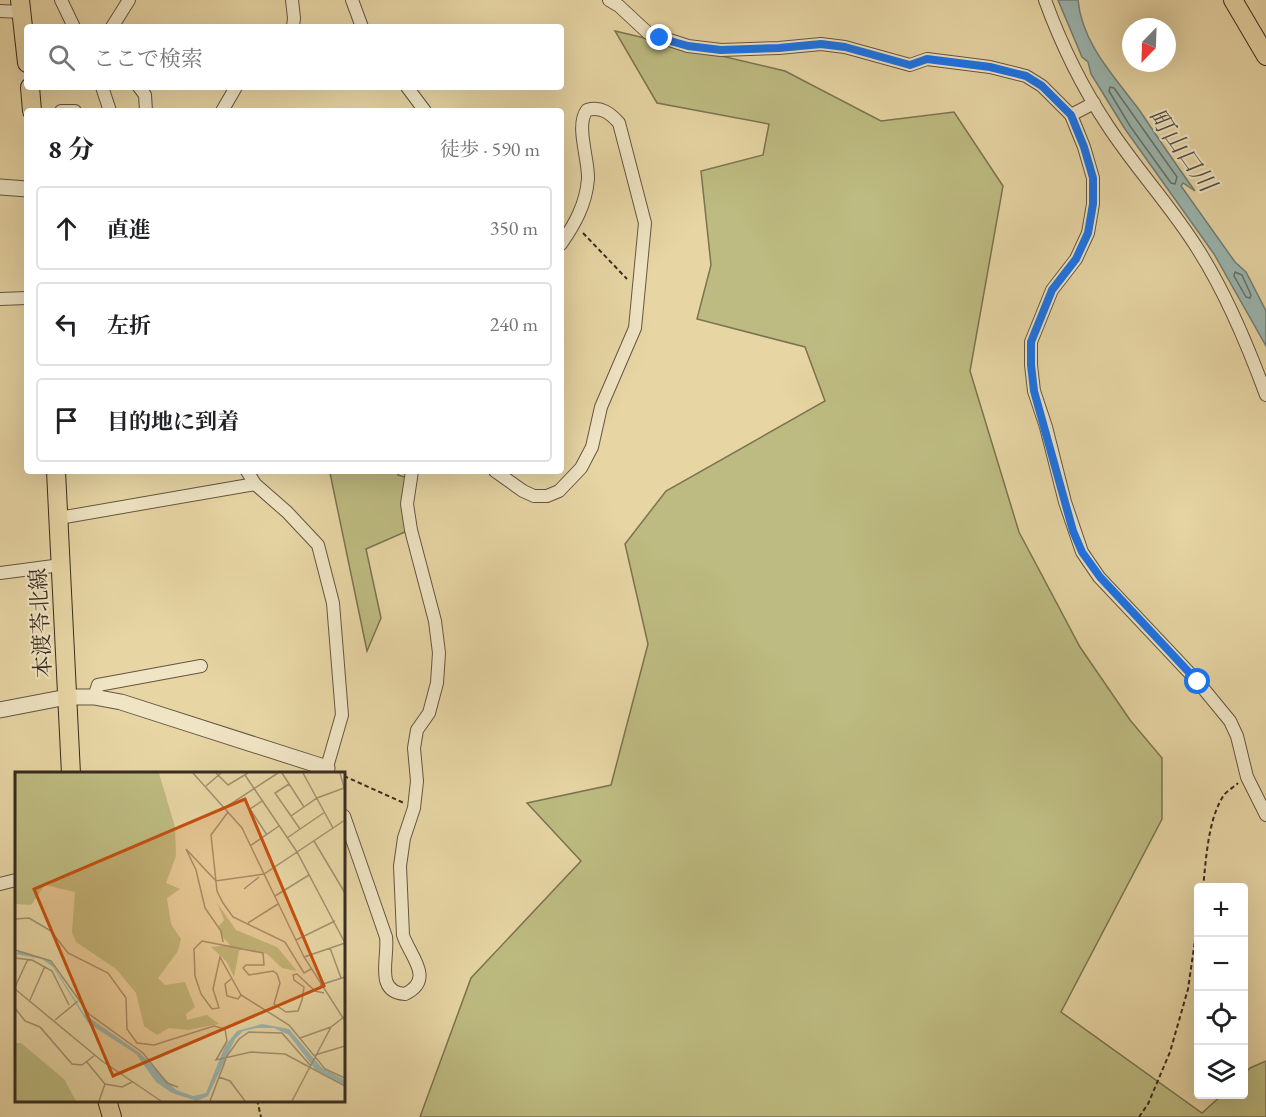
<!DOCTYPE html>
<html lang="ja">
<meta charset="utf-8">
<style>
body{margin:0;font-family:"EB Garamond","Noto Serif JP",serif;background:#f2f2f2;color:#202124}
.controls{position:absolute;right:18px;bottom:18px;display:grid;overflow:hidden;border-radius:6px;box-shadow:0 6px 24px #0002}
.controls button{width:54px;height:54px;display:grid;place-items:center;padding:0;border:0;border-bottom:2px solid #e0e0e0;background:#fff;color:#202124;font:30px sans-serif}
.compass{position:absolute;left:1122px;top:18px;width:54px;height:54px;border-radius:50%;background:#fff;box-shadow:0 6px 24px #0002;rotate:203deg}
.stop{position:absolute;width:18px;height:18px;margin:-14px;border:4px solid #1a73e8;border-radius:50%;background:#fff}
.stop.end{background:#1a73e8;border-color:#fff;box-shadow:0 2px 6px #0008}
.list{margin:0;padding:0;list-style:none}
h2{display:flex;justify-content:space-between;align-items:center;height:78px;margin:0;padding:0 24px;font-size:26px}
h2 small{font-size:20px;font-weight:400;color:#757577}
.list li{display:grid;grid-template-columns:39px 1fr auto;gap:18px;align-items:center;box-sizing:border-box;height:84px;margin:0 12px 12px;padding:0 12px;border:2px solid #e0e0e0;border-radius:6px}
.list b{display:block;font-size:22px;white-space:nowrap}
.list em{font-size:20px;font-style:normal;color:#757577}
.icon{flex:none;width:33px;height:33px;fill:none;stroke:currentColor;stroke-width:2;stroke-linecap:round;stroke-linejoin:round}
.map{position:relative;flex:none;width:1266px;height:1117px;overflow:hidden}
.search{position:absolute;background:#fff;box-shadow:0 6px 24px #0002;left:24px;top:24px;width:540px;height:66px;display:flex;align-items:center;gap:15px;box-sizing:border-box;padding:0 21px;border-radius:6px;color:#757577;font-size:22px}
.panel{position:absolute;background:#fff;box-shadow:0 6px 24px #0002;left:24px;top:108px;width:540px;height:366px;border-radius:6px}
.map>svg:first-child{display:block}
.green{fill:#bdbb81;stroke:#7a7450;stroke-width:1.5}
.water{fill:#9ab6b0;stroke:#737f76;stroke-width:1.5}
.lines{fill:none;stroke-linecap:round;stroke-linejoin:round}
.shore{stroke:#697168;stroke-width:1.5}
.minor-casing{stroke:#645641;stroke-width:14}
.tertiary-casing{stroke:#645641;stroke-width:17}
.primary-casing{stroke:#382c20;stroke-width:20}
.path{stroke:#382c20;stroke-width:2;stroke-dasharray:4.5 3;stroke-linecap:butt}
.minor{stroke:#efe4c4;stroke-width:12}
.tertiary{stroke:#efe4c4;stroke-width:15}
.primary{stroke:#e7d5a4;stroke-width:18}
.route{stroke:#1a73e8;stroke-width:8}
.labels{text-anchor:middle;stroke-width:4.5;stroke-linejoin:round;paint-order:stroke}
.street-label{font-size:22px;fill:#382c20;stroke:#efe4c4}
.water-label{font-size:24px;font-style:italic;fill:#504e44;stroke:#efe4c4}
.inset-road{fill:none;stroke:#a1916f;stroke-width:1.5}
.view{fill:#c55010;fill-opacity:0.15;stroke:#c55010;stroke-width:3}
.inset-edge{fill:none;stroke:#382c20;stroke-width:3}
</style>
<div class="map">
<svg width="1266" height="1117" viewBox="0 0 1266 1117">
<rect width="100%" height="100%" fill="#e7d5a4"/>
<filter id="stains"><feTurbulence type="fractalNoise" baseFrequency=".00333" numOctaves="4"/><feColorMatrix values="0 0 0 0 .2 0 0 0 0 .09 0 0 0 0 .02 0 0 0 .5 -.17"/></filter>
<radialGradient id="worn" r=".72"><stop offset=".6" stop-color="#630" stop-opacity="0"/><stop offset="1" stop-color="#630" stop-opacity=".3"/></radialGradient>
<g class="green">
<polygon points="615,31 785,71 881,121 954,112 1003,186 970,371 1019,532 1080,647 1130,720 1162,758 1162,819 1061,1012 1202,1113 1222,1095 1244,1094 1244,1074 1250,1068 1266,1061 1266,1117 420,1117 471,978 581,861 527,803 611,785 648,644 625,544 666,491 825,401 805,347 697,319 711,265 701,171 763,155 769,124 657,103"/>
<polygon points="327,471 399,471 398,475 415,480 405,532 366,549 381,618 367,651 330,473"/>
</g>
<path class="water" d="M1058,0H1078C1082,44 1115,77 1140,111C1158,138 1176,165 1195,191L1183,183L1181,186L1235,262L1246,272L1266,311V346L1214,254L1125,129L1091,74L1088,62L1082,57Z"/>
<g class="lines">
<g class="shore">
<polygon points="1110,87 1114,88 1177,177 1175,184 1171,183 1130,126 1109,91"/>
<polygon points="1235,272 1242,275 1251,295 1250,298 1246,297 1234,276"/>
</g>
<defs>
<g id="minor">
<polyline points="61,0 74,27"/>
<polyline points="292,0 294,18 293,27"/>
<polyline points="352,0 362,27"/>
<polyline points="609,0 619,6 648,33 688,46 721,50 779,48 821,44 845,47 910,65 927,59 990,67 1026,76 1042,86 1071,115 1084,147 1093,178 1093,204 1088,233 1076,259 1052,290 1031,342 1031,365 1034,391 1046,427 1065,502 1082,552 1099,577 1198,682 1230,721 1237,736 1247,777 1266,815"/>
<path d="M1045,0C1061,44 1082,87 1108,126C1136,169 1172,207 1199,251C1227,295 1248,346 1266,395"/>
<polyline points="0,11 21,12"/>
<polyline points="112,27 129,0"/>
<polyline points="102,87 110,111"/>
<polyline points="139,87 145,95 146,111"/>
<polyline points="407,87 425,111"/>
<polyline points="61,111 75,111"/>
<polyline points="222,111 236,87"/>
<polyline points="1071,115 1094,103"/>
<polyline points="0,299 27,298"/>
<polyline points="247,471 255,484 287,512 318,545 333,603 342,715 325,774"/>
<path d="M495,471L523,491L534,496H547L559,491L581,468L592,447L601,407L635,328L645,223L619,123C610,113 601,106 587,110C575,125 589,160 588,179C586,204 575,224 561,244"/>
<polyline points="59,518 255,484"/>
<polyline points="0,573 61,565"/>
<polyline points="94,697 98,685 201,666"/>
<path d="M344,816L386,937C389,958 374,992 405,994C436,979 409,955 403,935L400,866L404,838L414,808L417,781L414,748L417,730L429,713L437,683L439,653L435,621L411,530L407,504L412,471"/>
<polyline points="0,884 16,880"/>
</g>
<g id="tertiary">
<polyline points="0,187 27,189"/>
<polyline points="0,710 67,697 94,697 121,702 327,768"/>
</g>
<g id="primary">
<polyline points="20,0 27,63"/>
<polyline points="1233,0 1266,56"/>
<polyline points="30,87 32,111"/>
<polyline points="56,471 71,774"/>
<polyline points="107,1100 112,1117"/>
</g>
</defs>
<use href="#minor" class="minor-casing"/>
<use href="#tertiary" class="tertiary-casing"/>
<use href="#primary" class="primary-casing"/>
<g class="path">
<polyline points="583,233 627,279"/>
<polyline points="344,776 404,803"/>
<path d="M1203,888C1206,860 1208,818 1224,795C1227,791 1234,787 1238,783"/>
<polyline points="257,1100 261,1117"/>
<polyline points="1139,1117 1148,1104 1170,1052 1188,989 1198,920"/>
</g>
<use href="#minor" class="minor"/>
<use href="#tertiary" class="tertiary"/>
<use href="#primary" class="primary"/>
</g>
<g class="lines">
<polyline class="route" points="660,38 688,46 721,50 779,48 821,44 845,47 910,65 927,59 990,67 1026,76 1042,86 1071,115 1084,147 1093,178 1093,204 1088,233 1076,259 1052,290 1031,342 1031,365 1034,391 1073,531 1082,552 1100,577 1198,682"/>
</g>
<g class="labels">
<g class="street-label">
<text transform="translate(40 623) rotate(-93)" y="8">本渡苓北線</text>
</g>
<g class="water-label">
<text transform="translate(1182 150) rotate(54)" y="8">町山口川</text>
</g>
</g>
<g transform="translate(15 772)">
<rect width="330" height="330" fill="#e7d5a4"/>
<path d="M0,1H144L160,55L161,84L151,111L165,117L152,126L156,152L166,167L163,179L143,206L150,213L170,210L180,235L171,242L172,248L192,243L204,252L173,258L154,256L142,263L129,254L121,221L101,197L61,170L57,160L60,120L30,113L16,133L0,132ZM202,131L221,158L262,175L282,199L267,196L252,182L229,176L224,179L219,205L212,190L196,175L215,173L206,163L204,154L209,148ZM0,271H6L49,307L61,329H0Z" fill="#bdbb81"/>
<path d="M5,179L36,190L69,242L125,281L161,318L178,324L191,321L210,274L222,259L247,252L274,257L306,295L330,308V313L300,297L274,263L259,256H242L228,259L220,267L193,324L182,329L157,321L141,310L121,282L73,251L38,195L27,187L0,182Z" fill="#9ab6b0"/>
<path class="inset-road" d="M178,1L227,56L289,185L330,249M201,1L213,13L233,1M267,1L289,35M288,1L318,56M325,1L330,19M230,3L282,80L330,171M274,12L260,21L285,57M191,14L206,1M247,29L235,37L252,63M211,35L263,1M213,40L196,63L202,119L208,131L218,145L270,170L289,201L296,197M276,44L302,26L329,16M272,66L310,40M299,69L330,121M235,74L264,54M200,108L171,77L181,98L190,136L206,159L208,170M200,109L249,102L330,48M229,117L244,105M260,124L294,103M0,147L14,146L36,159L53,181L93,201L111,226L112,257L122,271L139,273L199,254L210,257L212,269L201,288L236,280L270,282L330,314M233,151L263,132M281,168L320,149M315,176L326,206M0,178L36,189L74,242L128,281L152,311L163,315M289,185L330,171M0,186L17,188L37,199L54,233M216,207L210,212L212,224L223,227L226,223M305,213L330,205M0,215L13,187M0,217L87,289L146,329M309,221L300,219L282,202L278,203L279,208L289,215L287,228L283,239L271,240L259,232L265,211L262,202L258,199L234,203L228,196L231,193H249L248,181L187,169L179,177L180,204L186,222L197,237L204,236L198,217L205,185L226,223L274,253L310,297L330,306M15,228L30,194M0,236L10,249L25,255L57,292L67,293L80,283M40,248L63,229M285,266L316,255M300,283L330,274M71,289L90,312L107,315L117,310M204,305L215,309L230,329M84,329L90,312M195,329L212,284L224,267L234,260L267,261L295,293M277,329L316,255L329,245"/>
<path class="view" d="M230,27L309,214L98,304L19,117Z"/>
<rect width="330" height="330" class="inset-edge"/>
</g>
<rect width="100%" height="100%" filter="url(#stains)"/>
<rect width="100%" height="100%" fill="url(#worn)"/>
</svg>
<div class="controls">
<button>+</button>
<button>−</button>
<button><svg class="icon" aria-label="locate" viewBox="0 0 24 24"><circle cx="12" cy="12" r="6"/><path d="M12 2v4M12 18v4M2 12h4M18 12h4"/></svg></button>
<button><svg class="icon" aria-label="layers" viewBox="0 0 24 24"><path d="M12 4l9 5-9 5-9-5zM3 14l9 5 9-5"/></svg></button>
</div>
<svg class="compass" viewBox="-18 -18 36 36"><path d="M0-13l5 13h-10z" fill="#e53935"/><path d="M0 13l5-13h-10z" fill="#757577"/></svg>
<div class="stop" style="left:1198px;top:682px"></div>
<div class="stop end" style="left:660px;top:38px"></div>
<div class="search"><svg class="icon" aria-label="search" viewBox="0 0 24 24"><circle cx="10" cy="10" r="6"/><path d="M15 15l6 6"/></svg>ここで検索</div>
<section class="panel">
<h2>8 分<small>徒歩 · 590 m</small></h2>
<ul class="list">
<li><svg class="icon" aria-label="ahead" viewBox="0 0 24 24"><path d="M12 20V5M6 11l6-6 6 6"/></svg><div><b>直進</b></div><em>350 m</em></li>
<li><svg class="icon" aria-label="left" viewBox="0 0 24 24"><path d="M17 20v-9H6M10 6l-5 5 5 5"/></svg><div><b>左折</b></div><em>240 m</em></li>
<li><svg class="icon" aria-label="arrive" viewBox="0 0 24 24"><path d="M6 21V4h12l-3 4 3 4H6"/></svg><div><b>目的地に到着</b></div></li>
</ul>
</section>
</div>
